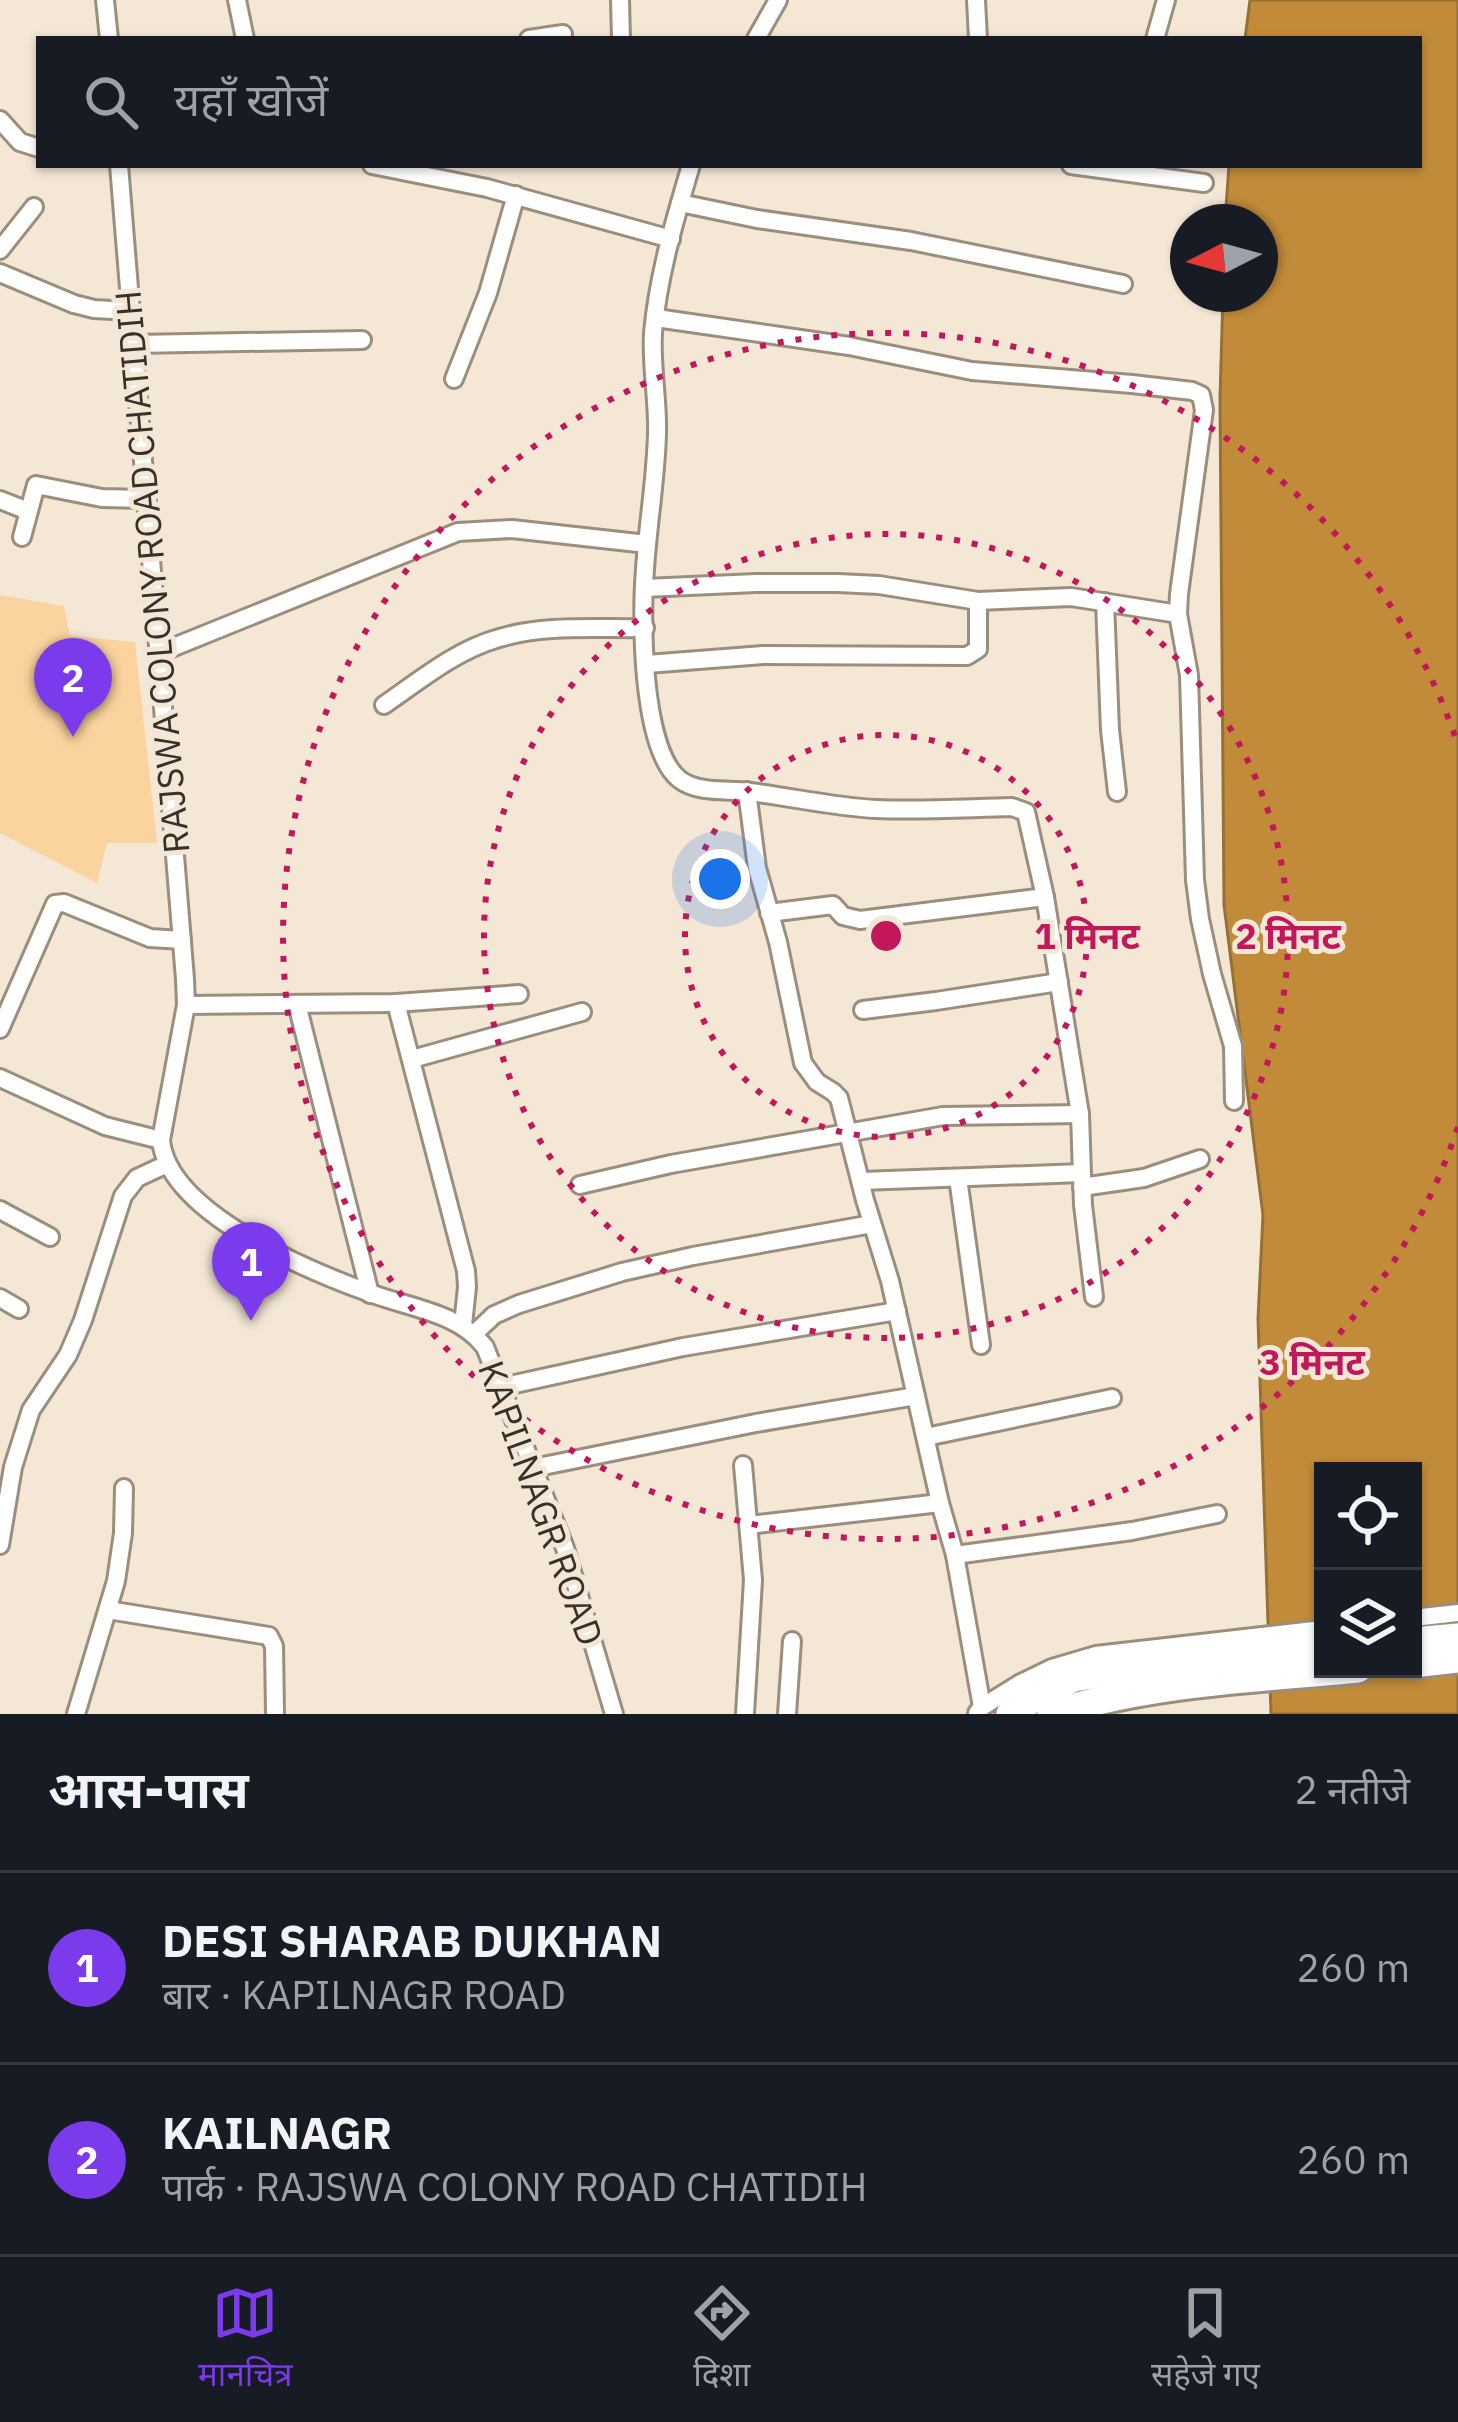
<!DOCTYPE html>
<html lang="hi">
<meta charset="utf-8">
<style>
body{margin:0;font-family:"IBM Plex Sans","Noto Sans Devanagari",sans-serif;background:#242831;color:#f1f3f6}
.controls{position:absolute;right:36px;bottom:36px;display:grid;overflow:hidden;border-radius:0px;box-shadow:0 3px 9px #0004}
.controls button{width:108px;height:108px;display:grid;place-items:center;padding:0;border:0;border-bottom:3px solid #363941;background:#171b24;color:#f1f3f6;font:60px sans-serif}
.compass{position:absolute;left:1170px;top:204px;width:108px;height:108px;border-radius:50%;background:#171b24;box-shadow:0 3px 9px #0004;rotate:264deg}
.you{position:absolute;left:720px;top:879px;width:42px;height:42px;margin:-30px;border:9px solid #fff;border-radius:50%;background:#1a73e8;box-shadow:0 0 0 18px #1a73e833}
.badge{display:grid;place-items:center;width:78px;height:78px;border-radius:50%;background:#7c3aed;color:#fff;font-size:39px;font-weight:700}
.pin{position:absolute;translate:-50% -99px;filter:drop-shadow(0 3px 6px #0008)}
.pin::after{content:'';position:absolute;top:63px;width:42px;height:36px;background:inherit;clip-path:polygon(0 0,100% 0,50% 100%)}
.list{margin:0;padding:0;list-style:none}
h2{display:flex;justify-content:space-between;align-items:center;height:156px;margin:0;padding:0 48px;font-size:51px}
h2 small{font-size:39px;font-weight:400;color:#9ea1a6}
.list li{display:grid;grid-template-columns:78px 1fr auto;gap:36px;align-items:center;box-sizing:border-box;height:192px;padding:0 48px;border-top:3px solid #363941}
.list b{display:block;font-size:45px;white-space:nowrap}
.list p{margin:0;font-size:39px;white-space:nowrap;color:#9ea1a6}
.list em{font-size:39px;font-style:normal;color:#9ea1a6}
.icon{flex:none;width:66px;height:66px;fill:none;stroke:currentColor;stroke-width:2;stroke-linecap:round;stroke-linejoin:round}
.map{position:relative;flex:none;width:1458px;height:1714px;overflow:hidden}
.search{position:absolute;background:#171b24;box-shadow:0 3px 9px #0004;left:36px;right:36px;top:36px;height:132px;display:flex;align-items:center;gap:30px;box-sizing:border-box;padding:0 42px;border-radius:0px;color:#9ea1a6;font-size:45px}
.sheet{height:540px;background:#171b24}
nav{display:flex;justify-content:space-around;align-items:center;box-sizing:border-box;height:168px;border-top:3px solid #363941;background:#171b24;font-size:33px;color:#9ea1a6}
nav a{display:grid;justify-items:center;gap:6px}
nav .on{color:#7c3aed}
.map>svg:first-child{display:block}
.green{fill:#fbd39e}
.water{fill:#c18b39;stroke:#977034;stroke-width:3;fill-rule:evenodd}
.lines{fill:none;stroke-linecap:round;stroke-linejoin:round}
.minor-casing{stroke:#9b8e7d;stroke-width:22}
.primary-casing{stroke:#9b8e7d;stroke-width:33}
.minor{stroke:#fff;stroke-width:16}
.primary{stroke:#fff;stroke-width:27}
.ring{fill:none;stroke:#c2185b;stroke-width:6;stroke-dasharray:6 12}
.labels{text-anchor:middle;stroke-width:10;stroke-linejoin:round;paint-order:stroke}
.street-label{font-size:36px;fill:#36312a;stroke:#f4e7d5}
.centre{fill:#c2185b;stroke:#f4e7d5;stroke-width:6}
.ring-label{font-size:36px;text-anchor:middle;font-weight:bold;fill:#c2185b;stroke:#f4e7d5;stroke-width:10;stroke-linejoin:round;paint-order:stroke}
</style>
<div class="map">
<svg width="1458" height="1714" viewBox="0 0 1458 1714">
<rect width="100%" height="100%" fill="#f4e7d5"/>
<polygon class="green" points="0,595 64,606 70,636 135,642 157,843 107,843 97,883 0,833"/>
<path class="water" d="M1250,0H1458V1714H1271L1258,1319L1263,1215L1224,905L1220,398L1223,294H1260V222H1225L1229,165H1419V39H1245ZM1323,1471H1413V1669H1323Z"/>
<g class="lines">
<defs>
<g id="minor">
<polyline points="105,0 109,39"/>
<polyline points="237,0 245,39"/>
<polyline points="620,0 621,39"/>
<polyline points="976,0 978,39"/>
<polyline points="529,39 563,34"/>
<polyline points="756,39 778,0"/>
<polyline points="1155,39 1166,0"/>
<polyline points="0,120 20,142 39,148"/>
<path d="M119,165L185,979L186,1005L161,1140C168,1213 309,1271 370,1293C409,1308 458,1312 485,1347L565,1548L614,1714"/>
<polyline points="372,165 487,188 671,239"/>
<path d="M691,165C675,219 658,276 653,333C651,366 658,400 657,433C656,478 648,523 645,569C641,616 641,748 679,779C698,794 728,789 750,792C791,797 834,807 876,809C921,811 967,808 1012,807L1026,812L1045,897L1080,1114L1083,1205L1094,1297"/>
<polyline points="1071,165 1204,183"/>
<polyline points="680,203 757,219 911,241 1123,284"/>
<polyline points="0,250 34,207"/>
<polyline points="0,273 74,304 94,309 132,311"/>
<polyline points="656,318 849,346 972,371 1132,384 1192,391 1201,395 1204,410 1179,594 1178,614 1189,675 1195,880 1200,919 1212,974 1233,1046 1234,1101"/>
<polyline points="135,344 362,340"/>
<polyline points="454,379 488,293 516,195"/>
<polyline points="0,500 28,511"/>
<polyline points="22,537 36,485 102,498 147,499"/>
<polyline points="645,588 756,583 838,583 879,585 978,601 1071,597 1178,614"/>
<polyline points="1105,602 1110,730 1117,792"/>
<polyline points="159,653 458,532 512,529 647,544"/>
<polyline points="647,664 763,655 967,656 978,649 978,601"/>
<path d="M384,705C419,681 455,651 496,639C543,624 597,629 645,628"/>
<polyline points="747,791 757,868 778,942 803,1063 817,1082 833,1092 839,1098 865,1200 890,1281 940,1503 955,1555 982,1707"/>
<polyline points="769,913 833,905 843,916 860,920 1045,897"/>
<polyline points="396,1003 466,1271 467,1287 463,1325"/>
<polyline points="297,1004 370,1294"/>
<polyline points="186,1005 396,1003 519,994"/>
<polyline points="863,1010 936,1001 1059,982"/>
<polyline points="0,1029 55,904 64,903 150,938 182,940"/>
<polyline points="412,1059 582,1012"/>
<polyline points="0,1078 105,1126 161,1140"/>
<polyline points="958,1178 981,1345"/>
<polyline points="861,1181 1082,1173"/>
<polyline points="580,1185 671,1164 943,1116 1080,1114"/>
<polyline points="1082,1187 1144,1178 1200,1159"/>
<polyline points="0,1210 50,1237"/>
<polyline points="0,1298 19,1309"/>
<polyline points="475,1333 494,1315 519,1304 622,1272 693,1256 872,1224"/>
<polyline points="501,1387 683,1347 897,1311"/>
<polyline points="926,1437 1112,1398"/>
<polyline points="743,1465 753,1580 745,1714"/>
<polyline points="533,1468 756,1423 916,1396"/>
<polyline points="749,1525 940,1503"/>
<polyline points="0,1545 13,1467 31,1410 68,1355 83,1320 123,1196 137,1178 167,1164"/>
<polyline points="955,1555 1132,1531 1217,1514"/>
<polyline points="108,1610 269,1636 274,1646 275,1714"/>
<polyline points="1413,1618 1458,1613"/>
<polyline points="977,1713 982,1707 1019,1684 1052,1668 1096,1655 1323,1629"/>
<polyline points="76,1714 116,1581 123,1533 124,1488"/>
<polyline points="787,1714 792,1641"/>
</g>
<g id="primary">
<polyline points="1413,1641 1458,1637"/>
<polyline points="1413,1664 1458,1659"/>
<polyline points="1010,1714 1044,1692 1074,1678 1116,1671 1323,1650"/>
<path d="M1051,1714C1150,1682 1255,1679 1358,1669"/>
</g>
</defs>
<use href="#minor" class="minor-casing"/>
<use href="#primary" class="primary-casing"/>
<use href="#minor" class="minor"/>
<use href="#primary" class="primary"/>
</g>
<g class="ring">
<circle cx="886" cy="936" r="201"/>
<circle cx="886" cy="936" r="402"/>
<path d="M1458 1127A603 603 0 1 1 1458 745"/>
</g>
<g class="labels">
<g class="street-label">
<text transform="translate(152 572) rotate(-95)" y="13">RAJSWA COLONY ROAD CHATIDIH</text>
<text transform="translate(541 1503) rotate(70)" y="13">KAPILNAGR ROAD</text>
</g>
</g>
<circle cx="886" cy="936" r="18" class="centre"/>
<g class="ring-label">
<text x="1087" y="949">1 मिनट</text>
<text x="1288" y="949">2 मिनट</text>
<text x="1312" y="1375">3 मिनट</text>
</g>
</svg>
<div class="controls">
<button><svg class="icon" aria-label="locate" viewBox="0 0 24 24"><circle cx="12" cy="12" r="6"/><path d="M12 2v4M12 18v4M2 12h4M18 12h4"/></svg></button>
<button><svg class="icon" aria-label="layers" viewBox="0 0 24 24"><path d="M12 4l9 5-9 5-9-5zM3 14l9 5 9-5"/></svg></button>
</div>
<svg class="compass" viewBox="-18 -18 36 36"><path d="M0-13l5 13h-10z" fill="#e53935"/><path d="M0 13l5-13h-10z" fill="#9ea1a6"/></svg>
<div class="you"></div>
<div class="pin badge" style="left:251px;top:1321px">1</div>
<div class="pin badge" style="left:73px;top:737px">2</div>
<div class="search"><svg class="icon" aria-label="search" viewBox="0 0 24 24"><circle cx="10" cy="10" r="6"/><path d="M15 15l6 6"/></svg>यहाँ खोजें</div>
</div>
<section class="sheet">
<h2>आस-पास<small>2 नतीजे</small></h2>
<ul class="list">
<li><span class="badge">1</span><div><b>DESI SHARAB DUKHAN</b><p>बार · KAPILNAGR ROAD</p></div><em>260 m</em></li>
<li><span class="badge">2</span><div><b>KAILNAGR</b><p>पार्क · RAJSWA COLONY ROAD CHATIDIH</p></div><em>260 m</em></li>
</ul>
</section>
<nav>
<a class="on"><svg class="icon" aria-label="map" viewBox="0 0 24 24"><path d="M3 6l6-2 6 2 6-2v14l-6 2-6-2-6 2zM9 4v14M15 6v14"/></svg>मानचित्र</a>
<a><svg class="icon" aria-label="directions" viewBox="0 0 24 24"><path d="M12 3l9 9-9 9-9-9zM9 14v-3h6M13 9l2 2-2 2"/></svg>दिशा</a>
<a><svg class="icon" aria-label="saved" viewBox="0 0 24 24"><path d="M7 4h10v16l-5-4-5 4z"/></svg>सहेजे गए</a>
</nav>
